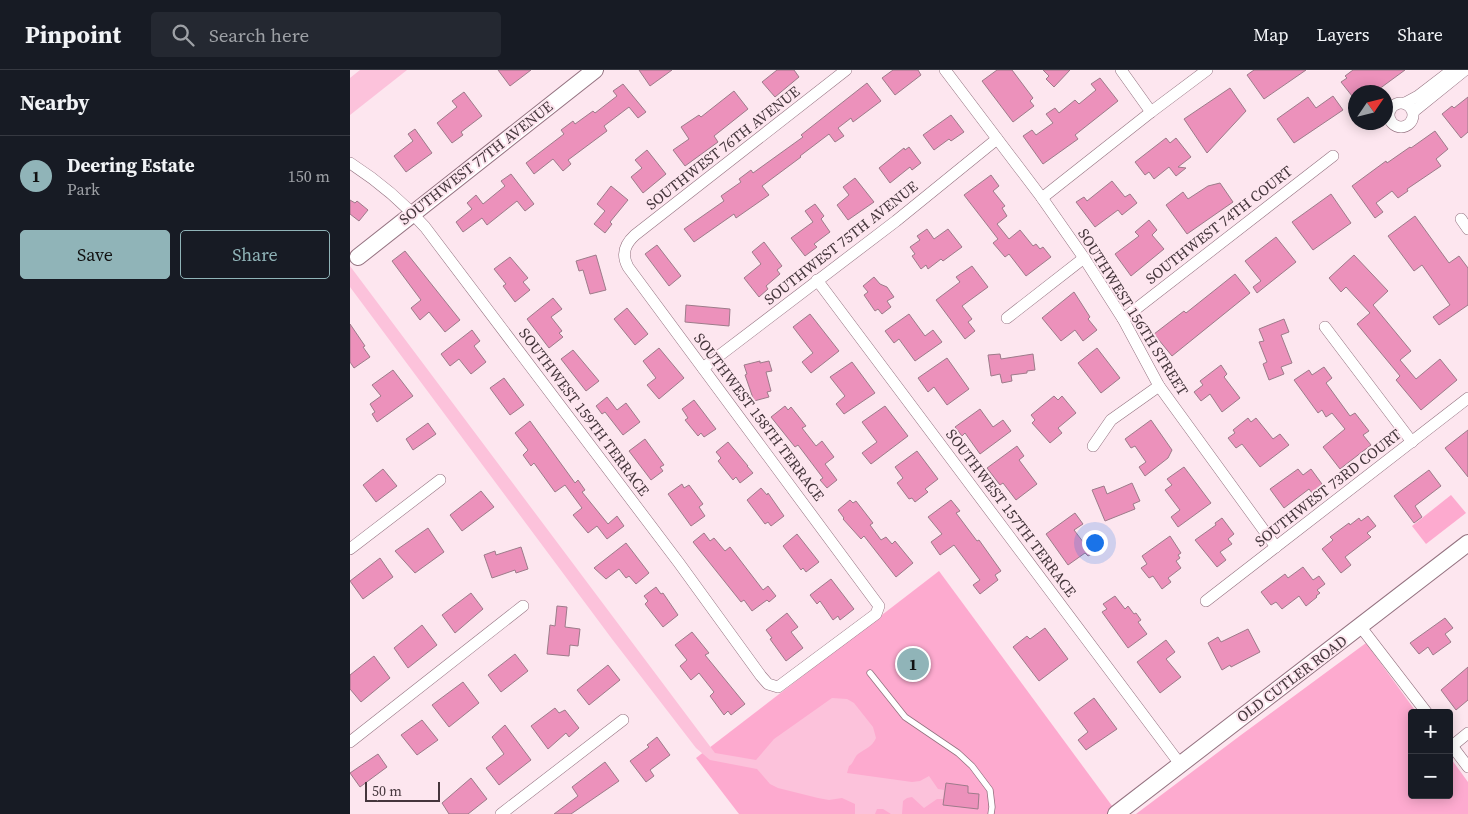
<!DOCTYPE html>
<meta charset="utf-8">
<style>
body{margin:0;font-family:"Source Serif 4",serif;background:#242831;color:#f1f3f6}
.controls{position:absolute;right:15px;bottom:15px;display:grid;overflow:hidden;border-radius:5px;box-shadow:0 2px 12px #0003}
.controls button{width:45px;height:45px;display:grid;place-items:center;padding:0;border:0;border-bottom:1px solid #363941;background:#171b24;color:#f1f3f6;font:25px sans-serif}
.compass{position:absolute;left:998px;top:15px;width:45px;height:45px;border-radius:50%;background:#171b24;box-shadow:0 2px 12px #0003;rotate:55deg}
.scale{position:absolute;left:15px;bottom:12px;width:75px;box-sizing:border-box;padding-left:5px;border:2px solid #45363c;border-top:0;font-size:14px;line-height:18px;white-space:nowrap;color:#45363c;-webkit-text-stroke:4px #fde6ef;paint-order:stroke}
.you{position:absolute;left:744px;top:472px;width:18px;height:18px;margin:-12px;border:4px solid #fff;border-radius:50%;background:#1a73e8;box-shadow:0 0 0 8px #1a73e833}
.badge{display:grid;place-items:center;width:32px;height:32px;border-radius:50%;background:#90b4b8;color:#111;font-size:16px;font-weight:700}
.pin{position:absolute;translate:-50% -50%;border:2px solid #fff;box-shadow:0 1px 5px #0006}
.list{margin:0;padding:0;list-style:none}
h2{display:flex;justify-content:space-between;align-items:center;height:65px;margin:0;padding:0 20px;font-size:21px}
h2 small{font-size:16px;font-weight:400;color:#9ea1a6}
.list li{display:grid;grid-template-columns:32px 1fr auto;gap:15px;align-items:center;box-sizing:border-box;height:80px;padding:0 20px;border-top:1px solid #363941}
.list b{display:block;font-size:19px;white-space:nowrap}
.list p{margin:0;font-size:16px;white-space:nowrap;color:#9ea1a6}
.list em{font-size:16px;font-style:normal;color:#9ea1a6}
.actions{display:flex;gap:10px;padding:15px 20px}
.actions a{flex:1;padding:11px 0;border:1px solid #90b4b8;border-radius:5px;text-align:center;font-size:18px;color:#90b4b8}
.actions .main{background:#90b4b8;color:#111}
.icon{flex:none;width:28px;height:28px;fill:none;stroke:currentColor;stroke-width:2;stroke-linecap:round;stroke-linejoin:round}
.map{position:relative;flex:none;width:1118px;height:744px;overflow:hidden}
header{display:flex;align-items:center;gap:30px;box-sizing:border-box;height:70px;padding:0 25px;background:#171b24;border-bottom:1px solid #363941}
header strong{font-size:24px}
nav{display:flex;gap:28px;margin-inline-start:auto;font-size:18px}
.search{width:350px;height:45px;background:#242831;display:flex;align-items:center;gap:12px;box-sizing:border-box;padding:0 18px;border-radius:5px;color:#9ea1a6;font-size:19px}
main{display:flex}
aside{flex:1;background:#171b24}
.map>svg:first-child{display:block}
.green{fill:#fdaacf}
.water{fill:#fcc2db}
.building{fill:#ec91bb;stroke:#9d7b8a}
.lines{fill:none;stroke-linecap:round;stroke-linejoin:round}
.lane-casing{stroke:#947280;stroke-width:7}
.street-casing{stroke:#947280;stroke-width:12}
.secondary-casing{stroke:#947280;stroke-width:18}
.lane{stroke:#fff;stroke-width:5.5}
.street{stroke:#fff;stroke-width:11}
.secondary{stroke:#fff;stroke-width:16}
.labels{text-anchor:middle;stroke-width:4;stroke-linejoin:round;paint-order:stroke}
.street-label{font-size:15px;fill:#45363c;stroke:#fde6ef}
</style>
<header>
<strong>Pinpoint</strong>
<div class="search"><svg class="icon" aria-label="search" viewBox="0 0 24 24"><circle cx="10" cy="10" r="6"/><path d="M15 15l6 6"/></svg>Search here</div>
<nav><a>Map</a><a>Layers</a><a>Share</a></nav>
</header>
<main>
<aside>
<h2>Nearby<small></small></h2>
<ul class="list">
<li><span class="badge">1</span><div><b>Deering Estate</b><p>Park</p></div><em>150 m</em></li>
</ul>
<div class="actions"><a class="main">Save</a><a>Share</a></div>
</aside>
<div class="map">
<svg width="1118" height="744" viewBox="0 0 1118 744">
<rect width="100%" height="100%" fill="#fde6ef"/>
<g class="green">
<polygon points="1101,425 1116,443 1076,474 1062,456"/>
<polygon points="589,501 768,744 389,744 346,688"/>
<polygon points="1016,573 1067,643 1062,643 1062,725 1099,725 1099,686 1118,712 1118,744 786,744 891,665"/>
</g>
<g class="water">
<polygon points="10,0 57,0 0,45 0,8"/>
<path d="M0,196L365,683L406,690L424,669L482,628L497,629L504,633L523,657L526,668C522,677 516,678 508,684C504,687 504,693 499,696L497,703L562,712L570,711L579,706L588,719L594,720L593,729H587L574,738L562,727L557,728L553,731L552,744H541L533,739H527L525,744H505V734L492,728L479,730L468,728L428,718L420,714L407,699L360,690L346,678L262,569L0,217Z"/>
</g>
<g class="building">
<polygon points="148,0 181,0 160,16"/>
<polygon points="289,0 322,0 300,16"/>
<polygon points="427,0 444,0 449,7 425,27 412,12"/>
<polygon points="543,0 568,0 571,5 545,25 532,8"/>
<polygon points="647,0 662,0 683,28 680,31 684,36 663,52 632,11"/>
<polygon points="693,0 720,0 704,17 696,9 699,6"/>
<polygon points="904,0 956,0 914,29 897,5"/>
<polygon points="1003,0 1055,0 1025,22 1006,22 1006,31 991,12 997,8 995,6"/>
<polygon points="750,8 768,31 725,65 728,69 693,94 673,66 682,60 686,65 703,53 696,44 705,38 709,43 725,30 729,34 746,20 741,14"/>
<polygon points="517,13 531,31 503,52 501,48 488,58 494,66 485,72 479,64 450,86 451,87 412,116 419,125 386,148 384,144 344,172 334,159 374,131 371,126 391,112 389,109 401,100 403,103 453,67 451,65"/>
<polygon points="273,14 296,42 288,48 279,37 254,56 257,61 218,90 221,94 213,101 203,89 184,104 176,93 214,64 211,60 223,51 225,54 243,41 245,43 267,26 263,21"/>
<polygon points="880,18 896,41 857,83 834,49"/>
<polygon points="384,21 398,39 364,66 368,72 335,96 323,80 339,69 331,57 349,45 351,47"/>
<polygon points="114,22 132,46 111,62 113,65 102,73 87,53 107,37 102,31"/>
<polygon points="983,26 993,40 944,73 927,49 958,27 966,38"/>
<polygon points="1118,27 1118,62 1111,68 1092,44 1102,36 1104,38"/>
<polygon points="601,45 614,62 601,71 599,69 584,80 573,65"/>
<polygon points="65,59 82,83 56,102 44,86 63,71 58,64"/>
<polygon points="1085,61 1098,79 1086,89 1091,96 1057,119 1058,121 1048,128 1042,121 1026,133 1033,142 1025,148 1002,116 1036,91 1037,93 1060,77 1061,78"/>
<polygon points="816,68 820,73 826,68 841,87 828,97 836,98 826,106 819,97 804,109 799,102 795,105 785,92"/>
<polygon points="559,77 571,93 562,100 560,97 540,113 529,98 554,78 555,80"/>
<polygon points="297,80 316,104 293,123 281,107 292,98 285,90"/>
<polygon points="161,104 184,134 175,141 167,131 137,155 132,148 113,162 106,152 122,139 117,133 126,125 133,134 155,116 151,111"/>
<polygon points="641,105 649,116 643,121 655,136 652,138 657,146 647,154 659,169 670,160 683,176 686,174 690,179 693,177 701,187 676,206 659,184 655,187 643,173 648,169 614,125"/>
<polygon points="505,108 524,132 498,150 487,135 499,125 493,117"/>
<polygon points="762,111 775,127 780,124 787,133 772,145 768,140 745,157 726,132 734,127 737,131"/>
<polygon points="870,113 883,132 837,164 816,135 833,122 838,129 858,116"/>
<polygon points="261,116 278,130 260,152 262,154 255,163 244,154 255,141 247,134"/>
<polygon points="981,124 1001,153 963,180 942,152"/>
<polygon points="0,130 5,133 7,131 18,140 9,151 0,144"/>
<polygon points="465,134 474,146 471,149 480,162 464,174 467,177 455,186 441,168 463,152 455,141"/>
<polygon points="1065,146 1099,193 1109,186 1118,198 1118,235 1089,255 1083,247 1100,235 1072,195 1064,201 1038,166"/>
<polygon points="799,150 807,160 802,165 814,179 781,206 765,184 789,166 785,162"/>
<polygon points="577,159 584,169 598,159 612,177 593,191 591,189 578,199 576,195 571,199 562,186 565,184 560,177 570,170 567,166"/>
<polygon points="926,167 946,192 907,223 903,217 911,211 895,191"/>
<polygon points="414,172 432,196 427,200 430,204 416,216 418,219 409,227 394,208 411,194 402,182"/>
<polygon points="307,175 331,206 319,216 295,184"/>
<polygon points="55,181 110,250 95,262 79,242 70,250 61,238 71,230 42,191"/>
<polygon points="246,185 256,220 240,224 233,200 229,201 226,191"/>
<polygon points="1004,185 1038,221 1023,235 1061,281 1050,290 1066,309 1090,289 1107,310 1071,340 1046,310 1050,306 1007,254 1020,243 996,217 991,222 979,208"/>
<polygon points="160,187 178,208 173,212 180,220 165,232 153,216 156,214 144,199"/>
<polygon points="622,196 638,217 612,236 622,249 618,252 625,261 615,269 586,230 610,212 606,207"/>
<polygon points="885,204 900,223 822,286 804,264 834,241 836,243"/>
<polygon points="524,207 530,214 537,217 544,227 537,231 541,237 532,244 528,239 525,241 514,225 518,222 513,216"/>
<polygon points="724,222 740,247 738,249 747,260 733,271 725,260 711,271 692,248"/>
<polygon points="203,228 212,239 201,247 212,261 209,263 213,267 199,278 177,249"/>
<polygon points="336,235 380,239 379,256 335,252"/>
<polygon points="277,238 298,264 285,275 264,249"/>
<polygon points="460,244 489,281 461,303 452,292 463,283 443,257"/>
<polygon points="559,244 575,266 583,260 592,272 565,291 549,269 544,273 535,261"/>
<polygon points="934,249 939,262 931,265 942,293 931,297 934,304 919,310 913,294 917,292 909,272 914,271 909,259"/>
<polygon points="0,254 15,276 13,277 20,287 4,298 0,292"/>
<polygon points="122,260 130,271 124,276 136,292 121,304 109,289 100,296 91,284"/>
<polygon points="309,278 334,308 309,329 297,315 306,308 293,291"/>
<polygon points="747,278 770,308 751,323 728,293"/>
<polygon points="223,280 249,311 236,321 211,289"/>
<polygon points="650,284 651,289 683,284 685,300 677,301 677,303 661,305 662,311 652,313 650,304 641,306 638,285"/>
<polygon points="597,288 619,319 597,335 584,317 578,322 568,308"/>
<polygon points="410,291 410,293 419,291 422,301 416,302 421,321 417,322 419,327 404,331 395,305 397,304 394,295"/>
<polygon points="502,292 525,323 494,344 486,334 495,326 480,307"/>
<polygon points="871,295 877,304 874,307 890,328 872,342 860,324 851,331 844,322 853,315 850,311"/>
<polygon points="974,297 982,308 976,313 1000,346 1005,343 1019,361 1013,365 1021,375 990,399 973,377 995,359 982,343 976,347 972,340 968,343 944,310 959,300 962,305"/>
<polygon points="43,300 63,326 27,352 22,344 25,342 20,334 31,326 22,315"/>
<polygon points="154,308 174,335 160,345 140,318"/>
<polygon points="704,326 708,330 712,326 726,343 708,358 712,363 700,373 682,353 685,350 681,345"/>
<polygon points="257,327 267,340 276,333 290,352 273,365 255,342 252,344 246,336"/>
<polygon points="344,330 366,359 354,367 351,363 348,366 335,350 338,348 332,339"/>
<polygon points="435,336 438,340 441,337 456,356 452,358 466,376 472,371 484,387 475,394 487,410 477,418 470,410 473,408 448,375 445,377 421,347"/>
<polygon points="535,336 558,366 521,394 512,383 527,372 512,352"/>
<polygon points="630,339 643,357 653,350 661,361 630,384 615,363 612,366 605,357"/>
<polygon points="898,348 901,352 906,348 923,369 930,364 939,375 910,397 892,374 886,378 878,368 885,363 883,360"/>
<polygon points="801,350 822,380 818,388 795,406 789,397 796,392 785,376 781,378 775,369"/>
<polygon points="180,351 225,413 228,410 235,420 232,422 258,454 267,446 274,456 257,469 247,456 238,463 223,445 232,438 215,415 205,422 184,393 181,396 173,385 178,380 165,363"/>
<polygon points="78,353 86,364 63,380 56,369"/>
<polygon points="1118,360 1118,407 1095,378"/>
<polygon points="295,369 314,395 310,397 313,401 301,410 279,381"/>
<polygon points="378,372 398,396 397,396 403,403 390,413 386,407 383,410 368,391 371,388 366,382"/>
<polygon points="667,376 674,386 669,390 687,414 666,430 653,413 650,415 637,398"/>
<polygon points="567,381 588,409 575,419 578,422 565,432 562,428 559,429 547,413 553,408 545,397"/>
<polygon points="834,397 861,433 828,457 821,447 830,440 815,420 822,415 817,409"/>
<polygon points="33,399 47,416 26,432 13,415"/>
<polygon points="948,399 953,405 961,399 972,414 962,423 959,419 934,438 920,419"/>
<polygon points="1079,400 1091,416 1065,436 1072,447 1064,453 1044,426"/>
<polygon points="782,413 790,431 783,434 785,439 755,451 742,420 754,416 757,424"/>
<polygon points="332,414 334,418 339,415 353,434 349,437 355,446 341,456 318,424"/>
<polygon points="411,418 417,425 418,423 434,446 421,456 418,452 415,454 397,430"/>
<polygon points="131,421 144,437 112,461 100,445"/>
<polygon points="500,430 503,433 506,431 523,453 520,455 531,470 536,467 542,474 545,471 563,493 546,507 514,466 511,469 493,449 494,448 488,440"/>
<polygon points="601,430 610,441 606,443 627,471 629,470 651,501 645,505 648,510 630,524 623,515 630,510 604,475 590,485 581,472 592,464 578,447"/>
<polygon points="725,443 733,454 724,460 737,477 742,474 747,481 738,486 735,483 718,495 696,464"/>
<polygon points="1018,446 1026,456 1017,463 1021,467 995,487 1001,495 991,503 972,479 983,470 980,467 999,453 1000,455 1009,448 1011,451"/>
<polygon points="872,448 884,464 878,469 882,474 870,482 876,490 867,497 845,470 866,455 865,453"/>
<polygon points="78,458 94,482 65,503 45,481"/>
<polygon points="354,463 360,471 364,468 375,481 380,477 413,520 418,516 426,526 419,532 417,530 402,541 394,530 391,532 343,472"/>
<polygon points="447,464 469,492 456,502 453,498 451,500 433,476"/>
<polygon points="820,466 831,483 828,485 830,488 826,491 831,498 818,508 821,512 812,519 803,506 799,508 791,498 797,494 792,486"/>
<polygon points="276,473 299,503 286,514 279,506 276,508 269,499 256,509 244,498"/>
<polygon points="171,477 178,499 166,503 165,500 142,508 134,485 145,481 146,485"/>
<polygon points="30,488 43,507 13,529 0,511"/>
<polygon points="953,497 963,510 969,506 975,514 967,520 970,523 966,526 967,527 956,536 949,526 932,539 926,532 921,535 911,522 935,504 938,508"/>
<polygon points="481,509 504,539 490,550 488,546 483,550 470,531 467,534 460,525"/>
<polygon points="306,517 311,524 313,523 328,545 313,557 295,534 298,531 294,526"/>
<polygon points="121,523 133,539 105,563 92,545"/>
<polygon points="765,526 775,539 778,536 784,544 786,543 791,550 788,552 797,564 778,578 752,542 757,539 753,534"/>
<polygon points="207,536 217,537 215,557 230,559 228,576 220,575 219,586 197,584 200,555 205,556"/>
<polygon points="437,543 448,557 441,562 453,578 436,591 420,569 422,568 416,560"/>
<polygon points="1095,548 1103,558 1095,564 1101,572 1083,585 1078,577 1069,584 1060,573"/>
<polygon points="72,555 87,575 58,598 44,578"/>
<polygon points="695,558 718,589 689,611 663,577 677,566 680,569"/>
<polygon points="898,559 910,582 881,597 880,595 872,600 858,573 868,567 871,572"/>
<polygon points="342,562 359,583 355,585 395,634 381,645 378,641 374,645 360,626 364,622 349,603 341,610 330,596 337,590 325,575"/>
<polygon points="816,570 825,582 816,589 831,607 810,623 787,592"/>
<polygon points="165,584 178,601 151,622 138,605"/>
<polygon points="24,586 40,608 11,632 0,619 0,605"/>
<polygon points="258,595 270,610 239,635 227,620"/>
<polygon points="1118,597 1118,630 1106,640 1091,620"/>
<polygon points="113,612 129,633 99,657 82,635"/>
<polygon points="744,628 767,659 736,680 728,670 738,662 724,643"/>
<polygon points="205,638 209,643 215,640 229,658 219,667 216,663 198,679 181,656"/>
<polygon points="72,650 88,670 67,685 51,665"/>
<polygon points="155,655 181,690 149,715 136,698 154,684 142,667"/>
<polygon points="307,667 320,685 300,700 304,706 296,712 280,691 299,677 297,675"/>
<polygon points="28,684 37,697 10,717 0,703"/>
<polygon points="255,692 269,711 221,744 204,744 228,726 222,717"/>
<polygon points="121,708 137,729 118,744 99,744 92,733"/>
<polygon points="596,713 618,716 618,723 629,724 628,739 593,735"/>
</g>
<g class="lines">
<defs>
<polyline id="lane" points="520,603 555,647 608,683 622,696 640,720 642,737 641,744"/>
<g id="street">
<polyline points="595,0 692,128 734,188 773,249 809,316 926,477"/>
<polyline points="771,0 801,42"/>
<circle cx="1051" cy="45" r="12"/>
<polyline points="1055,33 1068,26 1102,0"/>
<polyline points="1063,42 1115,0"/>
<path d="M0,93C28,111 53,132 75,157L329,493L411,606L418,614L428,617L526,544L529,536L278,197C271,184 275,174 285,165L496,0"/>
<polyline points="692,128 801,42 857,0"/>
<polyline points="1111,149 1118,159"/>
<polyline points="467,210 830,694"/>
<polyline points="657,248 734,188"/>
<polyline points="773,249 983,86"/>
<polyline points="975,257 1062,372"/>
<polyline points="353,298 546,151 647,69"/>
<polyline points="743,376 761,350 809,316"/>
<polyline points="0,479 90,410"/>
<polyline points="856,531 1118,328"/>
<polyline points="1010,556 1077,643"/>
<polyline points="0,672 173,536"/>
<polyline points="1099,672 1118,697"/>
<polyline points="1102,676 1118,663"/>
<polyline points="151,744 273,650"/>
</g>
<g id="secondary">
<polyline points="8,187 245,0"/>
<polyline points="766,744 1118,473"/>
</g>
</defs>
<use href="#lane" class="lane-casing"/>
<use href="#street" class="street-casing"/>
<use href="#secondary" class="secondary-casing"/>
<use href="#lane" class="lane"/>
<use href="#street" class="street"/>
<use href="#secondary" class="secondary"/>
</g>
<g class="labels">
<g class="street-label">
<text transform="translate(373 78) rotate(-38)" y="5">SOUTHWEST 76TH AVENUE</text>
<text transform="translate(126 93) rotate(-38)" y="5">SOUTHWEST 77TH AVENUE</text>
<text transform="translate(869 155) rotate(-38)" y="5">SOUTHWEST 74TH COURT</text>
<text transform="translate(491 173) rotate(-38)" y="5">SOUTHWEST 75TH AVENUE</text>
<text transform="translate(783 242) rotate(58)" y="5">SOUTHWEST 156TH STREET</text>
<text transform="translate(234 342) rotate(53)" y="5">SOUTHWEST 159TH TERRACE</text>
<text transform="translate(409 347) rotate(53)" y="5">SOUTHWEST 158TH TERRACE</text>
<text transform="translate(978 418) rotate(-38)" y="5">SOUTHWEST 73RD COURT</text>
<text transform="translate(661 443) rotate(53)" y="5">SOUTHWEST 157TH TERRACE</text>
<text transform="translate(942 609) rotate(-37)" y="5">OLD CUTLER ROAD</text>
</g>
</g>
</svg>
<div class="controls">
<button>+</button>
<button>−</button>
</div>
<svg class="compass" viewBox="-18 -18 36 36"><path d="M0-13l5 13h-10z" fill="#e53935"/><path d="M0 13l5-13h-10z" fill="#9ea1a6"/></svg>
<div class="scale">50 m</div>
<div class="you"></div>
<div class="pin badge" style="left:563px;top:594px">1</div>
</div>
</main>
